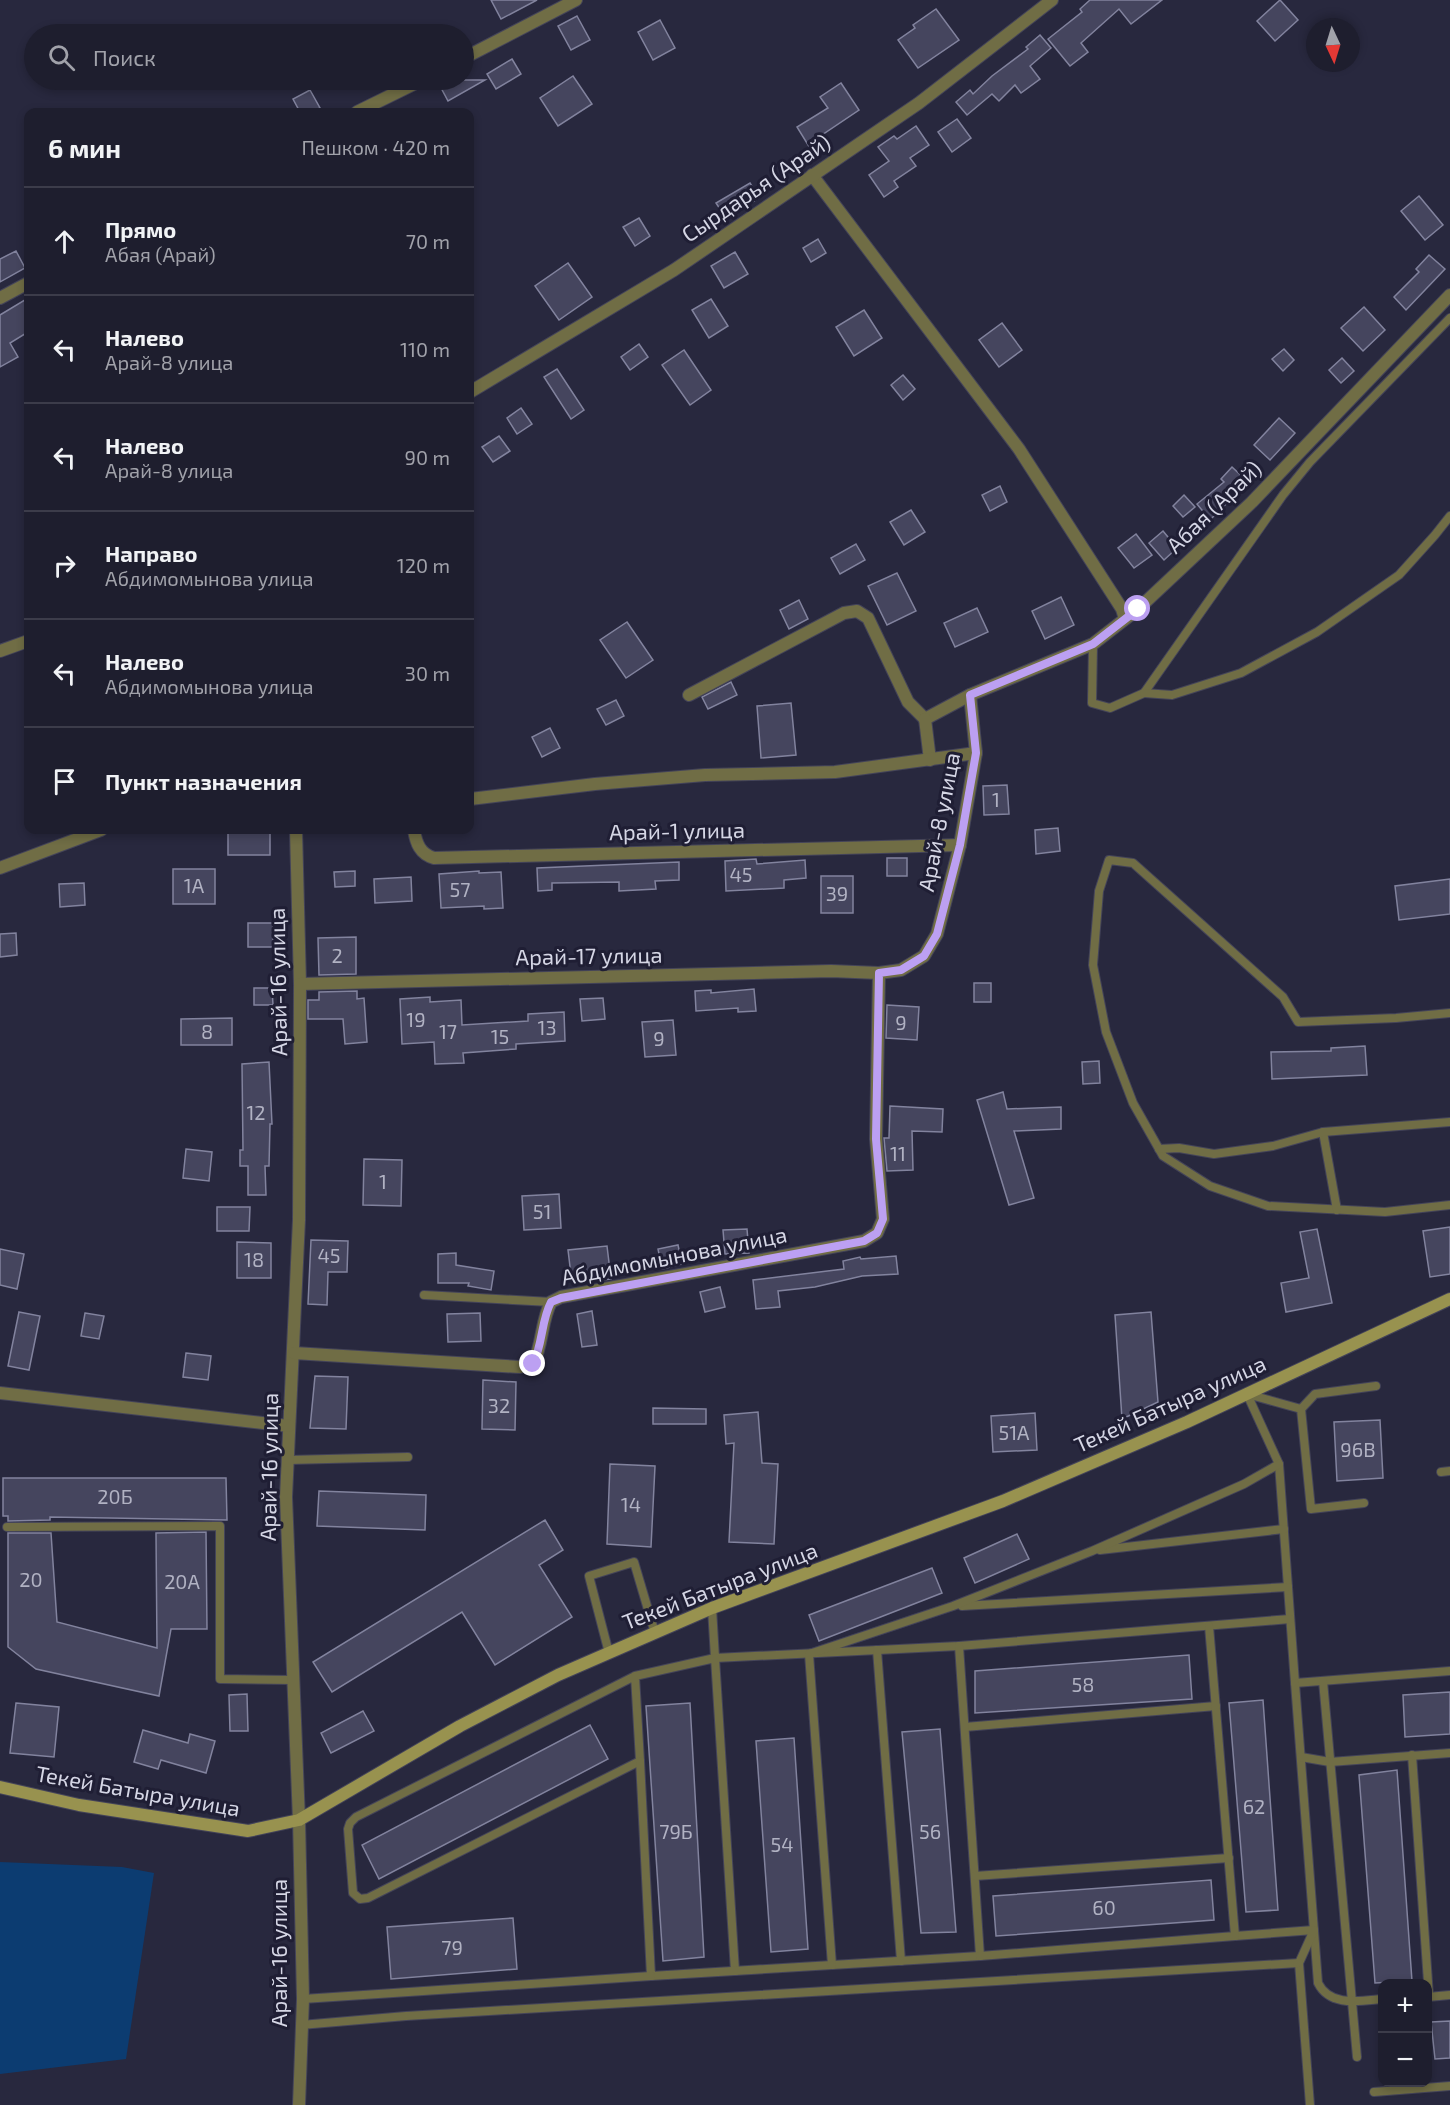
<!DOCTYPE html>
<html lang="ru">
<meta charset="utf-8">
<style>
body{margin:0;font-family:"Exo 2",sans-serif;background:#2b2b3a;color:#f1f3f6}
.controls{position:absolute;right:18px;bottom:18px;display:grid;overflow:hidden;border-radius:12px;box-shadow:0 3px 9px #0003}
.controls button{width:54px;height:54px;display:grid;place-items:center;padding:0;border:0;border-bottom:2px solid #3c3c4a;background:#1e1e2e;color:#f1f3f6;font:30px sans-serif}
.compass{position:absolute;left:1306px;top:18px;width:54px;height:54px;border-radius:50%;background:#1e1e2e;box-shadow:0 3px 9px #0003;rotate:176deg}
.stop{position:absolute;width:18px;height:18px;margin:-14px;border:4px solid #bca0f2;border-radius:50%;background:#fff}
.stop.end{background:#bca0f2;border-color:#fff;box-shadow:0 2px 6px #0008}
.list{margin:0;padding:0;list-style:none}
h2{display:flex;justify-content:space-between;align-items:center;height:78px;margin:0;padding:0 24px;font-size:26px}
h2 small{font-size:20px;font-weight:400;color:#a1a2aa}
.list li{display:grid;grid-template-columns:39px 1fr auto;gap:18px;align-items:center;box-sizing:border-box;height:108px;padding:0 24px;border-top:2px solid #3c3c4a}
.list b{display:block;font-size:22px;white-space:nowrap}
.list p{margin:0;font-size:20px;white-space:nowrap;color:#a1a2aa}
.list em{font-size:20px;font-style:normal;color:#a1a2aa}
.icon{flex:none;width:33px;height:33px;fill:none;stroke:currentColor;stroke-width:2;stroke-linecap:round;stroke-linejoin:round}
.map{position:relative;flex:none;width:1450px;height:2105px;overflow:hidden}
.search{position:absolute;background:#1e1e2e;box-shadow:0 3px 9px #0003;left:24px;top:24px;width:450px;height:66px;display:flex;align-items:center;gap:15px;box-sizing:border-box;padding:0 21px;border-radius:33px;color:#a1a2aa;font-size:22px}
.panel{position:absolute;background:#1e1e2e;box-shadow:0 3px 9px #0003;left:24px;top:108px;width:450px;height:726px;border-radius:12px}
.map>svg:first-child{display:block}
.water{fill:#0c3c71}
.building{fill:#45455e;stroke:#82839e;stroke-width:1.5}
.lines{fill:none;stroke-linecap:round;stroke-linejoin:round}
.lane-casing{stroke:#444459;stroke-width:10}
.street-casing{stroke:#444459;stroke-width:14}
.secondary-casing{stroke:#444459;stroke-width:14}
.lane{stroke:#706d45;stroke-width:8}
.street{stroke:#706d45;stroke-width:12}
.secondary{stroke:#98924f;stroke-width:12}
.route{stroke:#bca0f2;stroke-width:8}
.labels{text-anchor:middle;stroke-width:6;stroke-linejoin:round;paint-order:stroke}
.number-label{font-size:20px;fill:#b1b2c3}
.street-label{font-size:22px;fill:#d5d6e5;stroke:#1f1e34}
</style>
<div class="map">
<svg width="1450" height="2105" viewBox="0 0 1450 2105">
<rect width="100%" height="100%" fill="#28283e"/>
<polygon class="water" points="0,1862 122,1867 154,1873 126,2059 0,2074"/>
<g class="building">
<polygon points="491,0 537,0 501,19"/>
<polygon points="1090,0 1162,0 1131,24 1119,9 1081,43 1088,52 1070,66 1048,39 1082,12 1080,9"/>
<polygon points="1280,0 1298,20 1275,41 1257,21"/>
<polygon points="936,9 959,40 918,68 898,40 915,28 913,25"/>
<polygon points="577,16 590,40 571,50 558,26"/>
<polygon points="660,20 675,48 653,60 638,32"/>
<polygon points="1040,35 1051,48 1030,66 1040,79 1021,93 1015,85 999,101 992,94 967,115 956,102 970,90 973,94 992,76 1028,49 1026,47"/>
<polygon points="512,59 521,74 496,89 487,74"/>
<polygon points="573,76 592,104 558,126 540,98"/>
<polygon points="447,80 485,80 448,101 439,84"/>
<polygon points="841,83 859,110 822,135 827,144 813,153 797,127 828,108 820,97"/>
<polygon points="310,90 320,108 311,112 300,112 293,99"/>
<polygon points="957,119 971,138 952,152 938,132"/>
<polygon points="916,126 929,145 910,158 916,166 894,181 898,187 884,197 869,175 889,161 878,147 894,136 897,139"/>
<polygon points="750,183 759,198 726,218 716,203"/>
<polygon points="1419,196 1443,225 1425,240 1401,211"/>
<polygon points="639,218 650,236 635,246 623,227"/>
<polygon points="818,239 826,253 811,262 803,248"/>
<polygon points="16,251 25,268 0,282 0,259"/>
<polygon points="735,252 748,274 724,288 711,266"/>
<polygon points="1429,255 1445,269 1406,310 1394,297 1419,272 1416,269"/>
<polygon points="568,263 592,297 559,320 535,286"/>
<polygon points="28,298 28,332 10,343 18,357 0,367 0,315"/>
<polygon points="711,299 728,326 709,338 692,310"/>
<polygon points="1364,307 1385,330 1363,351 1341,328"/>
<polygon points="864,310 882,338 854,356 836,327"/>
<polygon points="1002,323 1022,350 999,367 979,340"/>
<polygon points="639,344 648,357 630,370 621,357"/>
<polygon points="1284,349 1294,360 1283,371 1272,359"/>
<polygon points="684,350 711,390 690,405 662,365"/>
<polygon points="1342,358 1354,371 1341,383 1329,370"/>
<polygon points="557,369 584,410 571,419 544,377"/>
<polygon points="903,375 915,389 903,400 891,385"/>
<polygon points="521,408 532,424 517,434 507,418"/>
<polygon points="1279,418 1295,433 1270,460 1254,445"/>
<polygon points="499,436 510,451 493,462 482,447"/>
<polygon points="1232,467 1248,482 1210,520 1197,504 1224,482 1221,479"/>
<polygon points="1000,486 1007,502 990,511 982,495"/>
<polygon points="1184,495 1195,507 1183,517 1173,506"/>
<polygon points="911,510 925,532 904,545 890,522"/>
<polygon points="1163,531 1177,548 1164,560 1149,543"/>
<polygon points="1136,534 1152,555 1134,568 1118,548"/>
<polygon points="856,544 865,560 840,574 831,558"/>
<polygon points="897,573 916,611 887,625 868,586"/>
<polygon points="1061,597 1074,625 1045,639 1032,611"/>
<polygon points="799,600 808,619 789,629 780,610"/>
<polygon points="977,608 988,632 955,647 944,623"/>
<polygon points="627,622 653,660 626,678 600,640"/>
<polygon points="731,682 737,695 708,709 702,697"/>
<polygon points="616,700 624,716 606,725 597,709"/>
<polygon points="791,703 796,755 761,758 757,706"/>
<polygon points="550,728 560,748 542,757 532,737"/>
<polygon points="1007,785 1009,814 984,815 983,786"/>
<polygon points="1058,828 1060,851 1036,854 1035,830"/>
<rect x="228" y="830" width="42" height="25"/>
<rect x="887" y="858" width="20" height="18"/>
<polygon points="756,859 757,864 805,860 806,878 784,880 784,888 726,891 725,861"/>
<polygon points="679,862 679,880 655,881 656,889 619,891 619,882 552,883 552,890 538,891 537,868"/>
<rect x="173" y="869" width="42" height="35"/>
<polygon points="355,871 355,886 335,887 334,872"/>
<polygon points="479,871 479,873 501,872 503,908 484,909 484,906 441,908 439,874"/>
<rect x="821" y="876" width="32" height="37"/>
<polygon points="411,877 412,901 375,903 374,879"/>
<polygon points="1450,879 1450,914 1399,920 1395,886"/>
<polygon points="84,883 85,905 60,907 59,884"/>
<rect x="248" y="923" width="25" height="24"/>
<polygon points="16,933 17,955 0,957 0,934"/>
<polygon points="356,937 356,974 319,975 318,938"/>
<rect x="974" y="983" width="17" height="19"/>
<polygon points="254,988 272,988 273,1005 254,1005"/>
<polygon points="754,989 756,1011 738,1012 738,1008 696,1011 695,991 711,990 711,993"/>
<polygon points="357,991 357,999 364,998 367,1042 345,1044 343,1019 308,1019 308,1000 319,1000 319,992"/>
<polygon points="430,997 430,1002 461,1000 462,1025 528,1021 528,1014 564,1012 565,1041 516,1044 516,1049 463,1053 464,1063 435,1064 434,1042 402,1044 400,999"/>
<polygon points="603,998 605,1019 582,1021 580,999"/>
<polygon points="887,1005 919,1007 917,1040 886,1038"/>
<polygon points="232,1018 232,1045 181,1045 181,1019"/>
<polygon points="673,1020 676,1055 645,1057 642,1022"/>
<polygon points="1365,1046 1367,1075 1272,1079 1271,1052 1331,1051 1331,1048"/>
<polygon points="1099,1061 1100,1083 1083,1084 1082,1062"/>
<polygon points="269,1062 272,1124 270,1124 269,1166 265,1166 266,1195 248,1195 248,1166 240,1166 240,1150 243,1150 242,1064"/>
<polygon points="1003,1092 1007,1109 1061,1107 1061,1129 1014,1131 1034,1198 1009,1205 977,1100"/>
<polygon points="890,1106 943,1109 942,1132 912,1131 913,1170 887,1171 884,1138 889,1138"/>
<polygon points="186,1149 212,1152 209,1181 183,1178"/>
<polygon points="364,1159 402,1160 401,1206 363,1205"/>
<polygon points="559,1194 561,1228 524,1230 522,1196"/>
<polygon points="217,1207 250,1207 249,1231 217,1231"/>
<polygon points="1450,1227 1450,1274 1430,1277 1423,1231"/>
<polygon points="747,1229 749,1253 725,1254 723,1230"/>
<polygon points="1317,1229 1332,1303 1286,1312 1281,1283 1309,1278 1300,1232"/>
<polygon points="311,1240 348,1241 347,1272 328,1272 327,1305 308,1304"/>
<polygon points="237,1242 271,1243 271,1278 237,1278"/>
<polygon points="678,1245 682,1264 662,1269 658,1249"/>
<polygon points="607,1246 611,1279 572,1283 568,1250"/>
<polygon points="0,1249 24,1254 17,1289 0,1285"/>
<polygon points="456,1253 456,1265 494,1271 491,1290 468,1286 469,1283 438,1283 438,1254"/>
<polygon points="896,1256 898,1274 862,1276 815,1287 778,1291 780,1307 756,1309 753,1280 844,1269 843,1261 860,1257 861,1259"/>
<polygon points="720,1287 725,1307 705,1312 700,1292"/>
<polygon points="592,1311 597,1345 582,1347 577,1314"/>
<polygon points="19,1312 40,1316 29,1370 8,1366"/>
<polygon points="1151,1312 1158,1402 1122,1419 1115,1315"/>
<polygon points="85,1313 104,1316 99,1339 81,1336"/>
<polygon points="480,1313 481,1341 448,1342 447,1314"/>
<polygon points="186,1353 211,1356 208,1380 183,1377"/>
<polygon points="315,1376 348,1377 346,1429 310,1428"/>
<polygon points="483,1380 516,1382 515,1430 482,1429"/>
<polygon points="653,1408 706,1409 706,1424 653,1424"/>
<polygon points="758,1412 762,1463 778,1464 774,1544 729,1542 734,1443 726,1444 724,1415"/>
<polygon points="1035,1413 1037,1450 993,1452 991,1416"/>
<polygon points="1380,1420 1383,1478 1337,1481 1334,1422"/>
<polygon points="610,1464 655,1466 651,1547 607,1544"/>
<polygon points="3,1478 226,1478 227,1520 50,1517 50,1520 8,1521 8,1516 3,1516"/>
<polygon points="319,1491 426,1495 425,1530 317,1526"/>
<polygon points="545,1520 563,1550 539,1565 572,1617 495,1665 462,1612 332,1692 313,1662"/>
<polygon points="206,1532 207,1629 171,1629 159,1696 36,1669 8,1647 8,1533 51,1533 57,1622 157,1648 156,1533"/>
<polygon points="1017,1534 1029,1559 975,1583 964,1558"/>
<polygon points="932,1568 942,1593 819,1641 809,1615"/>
<polygon points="1189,1655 1192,1699 975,1713 975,1671"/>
<polygon points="1450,1692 1450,1734 1405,1737 1403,1695"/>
<polygon points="247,1694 248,1731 230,1731 229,1695"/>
<polygon points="1263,1700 1278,1910 1246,1912 1229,1703"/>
<polygon points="16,1703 59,1707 54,1757 10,1753"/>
<polygon points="690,1703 704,1957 663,1961 646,1706"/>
<polygon points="363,1711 374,1731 331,1753 321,1733"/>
<polygon points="590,1725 608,1759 379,1879 362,1845"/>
<polygon points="940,1729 956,1932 921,1933 902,1732"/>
<polygon points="143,1730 188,1743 190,1734 215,1741 206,1773 161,1760 158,1769 134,1762"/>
<polygon points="794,1738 808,1949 771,1952 756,1741"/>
<polygon points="1397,1770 1412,1981 1375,1983 1359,1775"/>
<polygon points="1211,1880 1214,1920 996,1936 993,1896"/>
<polygon points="513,1918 517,1969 391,1979 387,1927"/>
<polygon points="1450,2021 1450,2058 1435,2059 1431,2022"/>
</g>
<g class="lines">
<defs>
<g id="lane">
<polyline points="1093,644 1092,703 1110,708 1144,693 1283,495 1310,462 1450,318"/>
<polyline points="1144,693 1172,695 1241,673 1317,632 1399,575 1435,535 1450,516"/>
<polyline points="1450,1013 1396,1018 1298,1022 1283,997 1133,863 1109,860 1099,891 1093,965 1106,1032 1133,1103 1163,1156 1210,1186 1268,1206 1385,1212 1450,1205"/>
<polyline points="1323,1132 1337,1210"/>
<polyline points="1159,1149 1179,1148 1214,1154 1273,1146 1323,1132 1450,1122"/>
<polyline points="424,1295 551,1302"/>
<polyline points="1301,1409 1315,1394 1376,1386"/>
<polyline points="288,1460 408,1457"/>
<polyline points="1441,1472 1450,1471"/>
<polyline points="1364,1503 1311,1509 1301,1409 1247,1394 1279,1464 1295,1683 1450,1671"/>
<polyline points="7,1527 220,1526 220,1679 293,1680"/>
<polyline points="1100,1550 1284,1529"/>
<polyline points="962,1606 1288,1587"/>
<polyline points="712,1608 715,1658 959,1646 1290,1619"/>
<polyline points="877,1650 901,1961"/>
<polyline points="609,1653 589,1576 634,1562 655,1633"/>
<polyline points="635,1676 640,1761 368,1898 360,1899 353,1893 348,1829 350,1823 356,1817 635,1676 715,1658 735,1971"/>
<polyline points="1323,1681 1357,2057"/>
<path d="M1295,1683L1318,1983C1330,2007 1359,2001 1382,1999"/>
<polyline points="965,1727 1216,1706"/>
<polyline points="1412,1755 1429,1996"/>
<polyline points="1301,1757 1330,1762 1450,1753"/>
<polyline points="640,1761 651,1976 980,1956 959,1646"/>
<polyline points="975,1876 1229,1858"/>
<polyline points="1235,1936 1314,1930 1299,1963 1310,2105"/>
<polyline points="980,1956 1235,1936 1209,1626"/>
<polyline points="832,1965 809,1654 953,1606 1092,1551 1244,1484 1279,1464"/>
<polyline points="1428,1997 1450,1995"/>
<polyline points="303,1999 651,1976"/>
<polyline points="301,2025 406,2016 1299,1963"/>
<polyline points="1374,2092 1450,2086"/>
</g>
<g id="street">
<polyline points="464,58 576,0"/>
<polyline points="357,112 422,80"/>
<polyline points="812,175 1019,449 1122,609 1125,619"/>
<polyline points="0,298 28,283"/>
<polyline points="470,392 674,270 919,103 1052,0"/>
<polyline points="0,651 28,641"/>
<polyline points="689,695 844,613 857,611 868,618 908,702 925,719"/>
<polyline points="925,719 970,695 1093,644 1138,609 1252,502 1450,295"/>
<polyline points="925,719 930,760"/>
<polyline points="470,799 595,784 705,775 835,772 976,753"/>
<polyline points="296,830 300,984 299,1220 286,1497 299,1820 303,1999 299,2105"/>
<path d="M414,830C416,843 420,854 434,858L960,845"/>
<polyline points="0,868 101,830"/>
<polyline points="300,984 831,971 879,973 901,970 924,956 937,934 960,845 976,753 970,695"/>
<path d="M294,1353L520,1367L533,1364C543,1344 541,1321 551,1302L561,1297L864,1241L877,1233L883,1219L876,1139L879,973"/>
<polyline points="0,1393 289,1426"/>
</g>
<polyline id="secondary" points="0,1787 79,1805 248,1831 299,1820 460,1726 558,1675 712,1608 1003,1501 1187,1422 1450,1299"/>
</defs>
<use href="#lane" class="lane-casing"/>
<use href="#street" class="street-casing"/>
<use href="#secondary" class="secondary-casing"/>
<use href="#lane" class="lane"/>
<use href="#street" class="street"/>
<use href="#secondary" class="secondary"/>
</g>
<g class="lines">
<path class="route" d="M533,1364C543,1344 541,1321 551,1302L561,1298L864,1241L877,1233L883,1219L876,1139L879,973L901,970L924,956L937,934L960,845L976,753L970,695L1093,644L1138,609"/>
</g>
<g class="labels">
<g class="number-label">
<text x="996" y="807">1</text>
<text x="741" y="882">45</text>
<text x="194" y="893">1А</text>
<text x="460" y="897">57</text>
<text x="837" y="901">39</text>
<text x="337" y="963">2</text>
<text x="416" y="1027">19</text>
<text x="901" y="1030">9</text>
<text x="547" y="1035">13</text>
<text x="207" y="1039">8</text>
<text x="448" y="1039">17</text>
<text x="500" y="1044">15</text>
<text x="659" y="1046">9</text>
<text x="256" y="1120">12</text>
<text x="898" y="1161">11</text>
<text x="383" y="1189">1</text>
<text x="542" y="1219">51</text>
<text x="329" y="1263">45</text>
<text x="254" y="1267">18</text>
<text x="499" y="1413">32</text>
<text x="1014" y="1440">51А</text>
<text x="1358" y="1457">96В</text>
<text x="115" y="1504">20Б</text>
<text x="631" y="1512">14</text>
<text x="31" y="1587">20</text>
<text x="182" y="1589">20А</text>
<text x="1083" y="1692">58</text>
<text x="1254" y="1814">62</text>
<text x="676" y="1839">79Б</text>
<text x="930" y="1839">56</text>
<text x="782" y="1852">54</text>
<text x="1104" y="1915">60</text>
<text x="452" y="1955">79</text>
</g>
<g class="street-label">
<text transform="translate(756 188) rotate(-34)" y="8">Сырдарья (Арай)</text>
<text transform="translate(1214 507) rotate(-44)" y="8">Абая (Арай)</text>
<text transform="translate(939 822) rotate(-79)" y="8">Арай-8 улица</text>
<text transform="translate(677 831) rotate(-1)" y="8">Арай-1 улица</text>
<text transform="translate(589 956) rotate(-1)" y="8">Арай-17 улица</text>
<text transform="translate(278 982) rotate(-91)" y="8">Арай-16 улица</text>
<text transform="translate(674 1256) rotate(-11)" y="8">Абдимомынова улица</text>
<text transform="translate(1170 1404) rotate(-24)" y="8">Текей Батыра улица</text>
<text transform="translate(269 1467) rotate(-89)" y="8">Арай-16 улица</text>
<text transform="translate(720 1586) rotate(-21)" y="8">Текей Батыра улица</text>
<text transform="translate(138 1791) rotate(10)" y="8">Текей Батыра улица</text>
<text transform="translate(279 1953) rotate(-90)" y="8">Арай-16 улица</text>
</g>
</g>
</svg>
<div class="controls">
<button>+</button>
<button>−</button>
</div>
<svg class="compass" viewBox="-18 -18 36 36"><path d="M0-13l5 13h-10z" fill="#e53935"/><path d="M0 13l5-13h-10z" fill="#a1a2aa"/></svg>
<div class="stop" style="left:1138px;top:609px"></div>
<div class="stop end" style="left:533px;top:1364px"></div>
<div class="search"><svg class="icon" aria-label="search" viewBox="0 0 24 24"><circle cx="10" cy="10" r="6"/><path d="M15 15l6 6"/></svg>Поиск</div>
<section class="panel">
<h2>6 мин<small>Пешком · 420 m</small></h2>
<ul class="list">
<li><svg class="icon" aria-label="ahead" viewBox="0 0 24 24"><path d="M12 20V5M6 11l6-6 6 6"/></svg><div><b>Прямо</b><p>Абая (Арай)</p></div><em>70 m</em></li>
<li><svg class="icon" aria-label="left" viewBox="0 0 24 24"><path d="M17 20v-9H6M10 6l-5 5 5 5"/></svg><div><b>Налево</b><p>Арай-8 улица</p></div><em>110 m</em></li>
<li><svg class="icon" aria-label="left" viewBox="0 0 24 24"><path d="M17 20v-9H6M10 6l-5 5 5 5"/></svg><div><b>Налево</b><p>Арай-8 улица</p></div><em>90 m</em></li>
<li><svg class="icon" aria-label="right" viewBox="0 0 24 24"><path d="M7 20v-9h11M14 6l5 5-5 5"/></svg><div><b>Направо</b><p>Абдимомынова улица</p></div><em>120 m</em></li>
<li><svg class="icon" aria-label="left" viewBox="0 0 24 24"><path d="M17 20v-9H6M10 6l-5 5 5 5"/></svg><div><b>Налево</b><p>Абдимомынова улица</p></div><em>30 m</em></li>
<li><svg class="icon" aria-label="arrive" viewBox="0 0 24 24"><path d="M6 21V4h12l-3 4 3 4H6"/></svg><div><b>Пункт назначения</b></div></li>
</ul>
</section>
</div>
